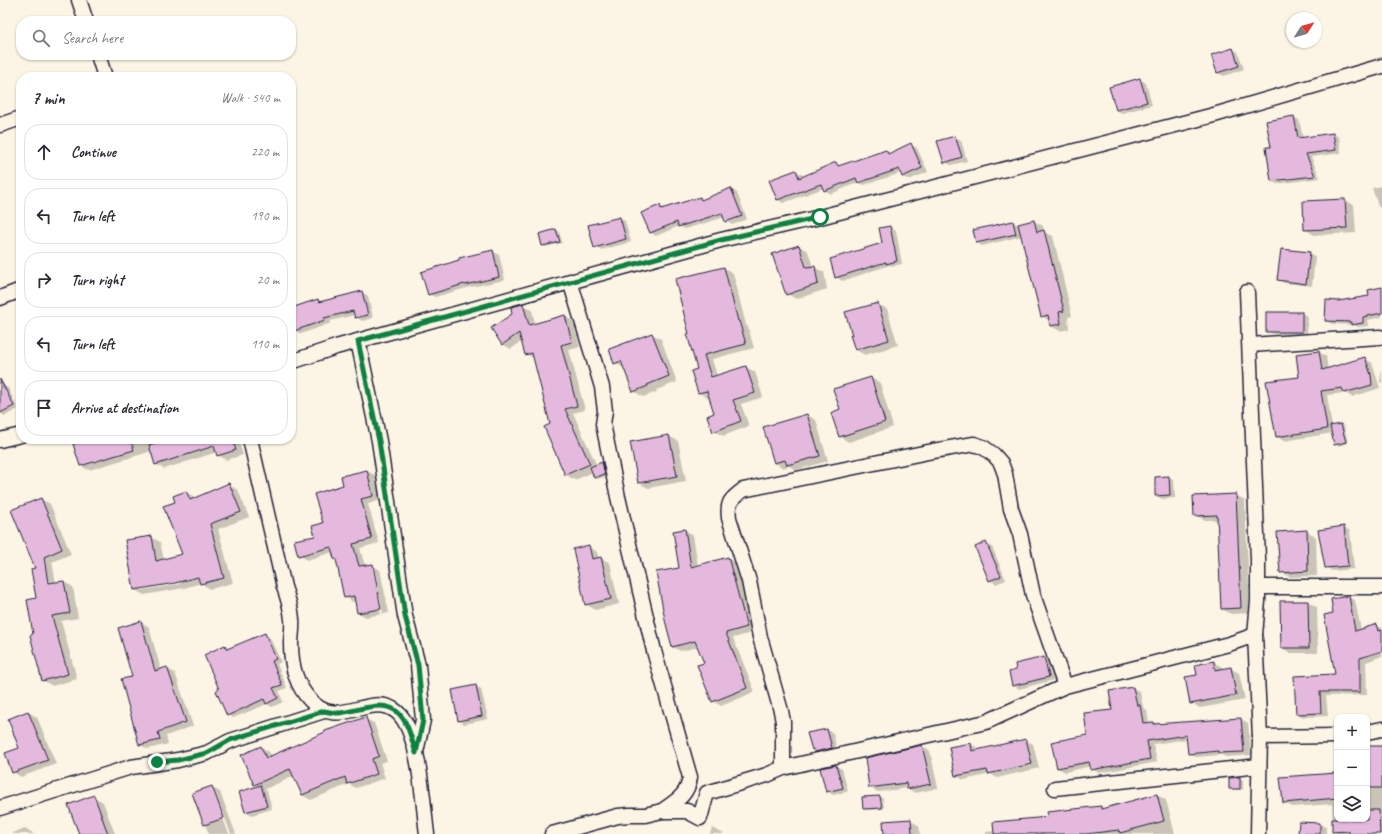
<!DOCTYPE html>
<meta charset="utf-8">
<style>
body{margin:0;font-family:Caveat,sans-serif;background:#f7f7f7;color:#2b2b33}
.controls{position:absolute;right:12px;bottom:12px;display:grid;overflow:hidden;border-radius:8px;box-shadow:0 1px 3px #0004}
.controls button{width:36px;height:36px;display:grid;place-items:center;padding:0;border:0;border-bottom:1px solid #e1e1e2;background:#fff;color:#2b2b33;font:20px sans-serif}
.compass{position:absolute;left:1286px;top:12px;width:36px;height:36px;border-radius:50%;background:#fff;box-shadow:0 1px 3px #0004;rotate:54deg}
.stop{position:absolute;width:12px;height:12px;margin:-9px;border:3px solid #0b8043;border-radius:50%;background:#fff}
.stop.end{background:#0b8043;border-color:#fff;box-shadow:0 1px 4px #0008}
.list{margin:0;padding:0;list-style:none}
h2{display:flex;justify-content:space-between;align-items:center;height:52px;margin:0;padding:0 16px;font-size:17px}
h2 small{font-size:13px;font-weight:400;color:#7c7c81}
.list li{display:grid;grid-template-columns:26px 1fr auto;gap:12px;align-items:center;box-sizing:border-box;height:56px;margin:0 8px 8px;padding:0 8px;border:1px solid #e1e1e2;border-radius:16px}
.list b{display:block;font-size:15px;white-space:nowrap}
.list em{font-size:13px;font-style:normal;color:#7c7c81}
.icon{flex:none;width:22px;height:22px;fill:none;stroke:currentColor;stroke-width:2;stroke-linecap:round;stroke-linejoin:round}
.map{position:relative;flex:none;width:1382px;height:834px;overflow:hidden}
.search{position:absolute;background:#fff;box-shadow:0 1px 3px #0004;left:16px;top:16px;width:280px;height:44px;display:flex;align-items:center;gap:10px;box-sizing:border-box;padding:0 14px;border-radius:16px;color:#7c7c81;font-size:15px}
.panel{position:absolute;background:#fff;box-shadow:0 1px 3px #0004;left:16px;top:72px;width:280px;height:372px;border-radius:16px}
.map>svg:first-child{display:block}
.shadow{fill:#0003;fill-rule:evenodd}
.building{fill:#e5b9de;stroke:#22223b}
.lines{fill:none;stroke-linecap:round;stroke-linejoin:round}
.street-casing{stroke:#22223b;stroke-width:17}
.street{stroke:#fcf5e5;stroke-width:14}
.route{stroke:#0b8043;stroke-width:5}
</style>
<div class="map">
<svg width="1382" height="834" viewBox="0 0 1382 834">
<rect width="100%" height="100%" fill="#fcf5e5"/>
<filter id="ink" filterUnits="userSpaceOnUse"><feTurbulence type="fractalNoise" baseFrequency=".025" numOctaves="2"/><feDisplacementMap in="SourceGraphic" scale="8" xChannelSelector="R" yChannelSelector="G"/><feConvolveMatrix kernelMatrix="1 2 1 2 8 2 1 2 1" color-interpolation-filters="sRGB"/></filter>
<g filter="url(#ink)">
<g class="shadow">
<polygon points="1233,49 1238,52 1244,69 1224,76 1218,73"/>
<polygon points="1140,80 1146,83 1152,105 1122,113 1116,110"/>
<polygon points="1294,117 1299,120 1303,138 1333,134 1339,137 1341,153 1311,157 1320,178 1277,184 1272,181 1272,147"/>
<polygon points="955,137 961,140 967,161 951,165 945,162"/>
<polygon points="911,145 917,148 928,172 909,180 903,177 901,173 864,185 859,182 831,194 825,190 824,188 783,203 778,200 796,171 802,174 803,177 836,164 840,166 886,151 891,154"/>
<polygon points="1382,186 1382,207 1380,208 1378,206 1372,188"/>
<polygon points="731,189 737,193 747,219 732,225 726,221 725,217 685,229 679,226 656,236 650,232 660,206 664,209 700,198 704,200"/>
<polygon points="1345,200 1354,205 1356,233 1314,235 1305,229 1304,202"/>
<polygon points="619,218 625,221 631,242 601,250 595,247"/>
<polygon points="1034,221 1043,226 1044,232 1053,236 1072,316 1068,317 1069,329 1060,331 1051,326 1050,321 1042,316 1022,236 982,246 976,242 1013,222 1020,226"/>
<polygon points="890,227 896,231 902,264 893,266 890,265 842,281 836,277 883,243"/>
<polygon points="556,230 559,231 562,243 546,247 543,246"/>
<polygon points="799,246 808,251 813,267 824,272 827,289 796,299 787,294"/>
<polygon points="493,251 499,255 505,280 471,287 470,287 435,297 429,294"/>
<polygon points="1310,253 1315,257 1312,286 1284,283 1279,280"/>
<polygon points="724,268 733,273 746,325 748,327 754,348 712,359 717,376 746,367 755,372 763,397 741,404 749,426 723,436 714,431 715,413 710,397 708,398 699,393 692,372 698,370"/>
<polygon points="1382,288 1382,317 1368,320 1369,326 1358,327 1354,325 1332,324 1326,321 1338,302 1370,297"/>
<polygon points="362,292 368,296 373,318 362,321 356,317 355,315 330,321 331,323 301,334 295,330 291,318 291,309 318,300 322,302"/>
<polygon points="878,304 887,309 898,345 865,355 856,350"/>
<polygon points="523,305 532,310 535,324 564,316 573,321 580,347 569,350 585,410 573,413 597,466 602,463 605,465 607,476 598,479 595,478 593,472 575,480 566,475 545,428 551,425 535,359 526,354 522,341 511,349 502,344 513,314 512,308"/>
<polygon points="1302,313 1308,317 1307,335 1273,334 1267,331"/>
<polygon points="652,334 661,339 677,382 656,390 657,392 643,397 634,391 624,368 615,363"/>
<polygon points="1319,352 1326,356 1328,370 1365,358 1372,363 1380,388 1352,397 1345,393 1327,395 1332,427 1341,425 1344,426 1348,443 1338,446 1335,444 1333,433 1284,441 1277,437 1300,378"/>
<polygon points="1382,368 1382,383 1380,382"/>
<polygon points="871,378 880,383 893,427 849,442 840,437 841,410"/>
<polygon points="0,385 2,385 8,388 18,409 5,416 0,413"/>
<polygon points="807,415 816,420 828,461 796,470 789,466 783,468 774,462"/>
<polygon points="669,436 678,441 686,481 648,488 639,483"/>
<polygon points="94,439 238,439 243,455 226,460 218,455 217,452 164,469 156,464 152,451 89,470 81,466 74,445"/>
<path d="M367,471L375,475L381,500L368,504L379,543L360,548L365,566L372,565L380,570L389,613L366,617L358,613L356,601L353,602L345,597L338,560L335,559L333,552L307,560L299,555L316,536L324,524L344,486ZM373,569H375L383,614H381Z"/>
<polygon points="1169,477 1174,480 1175,498 1162,499 1156,495"/>
<path d="M229,485L238,490L249,517L218,529L233,583L210,589L201,583L184,588L144,595L135,590L151,537L160,542L164,560L183,554L176,502L186,492L196,498ZM179,582L180,584L142,590V588Z"/>
<polygon points="1236,495 1245,500 1250,613 1231,614 1222,609 1218,520 1204,520 1195,515"/>
<polygon points="41,499 50,504 71,554 52,562 56,583 64,582 73,587 78,618 61,621 77,679 52,686 43,680 34,635 38,599 36,569"/>
<polygon points="1344,527 1350,531 1354,569 1332,571 1326,567"/>
<polygon points="685,530 693,535 698,566 727,558 736,563 755,632 733,638 755,692 721,706 713,701 705,664 698,647 681,651 672,647"/>
<polygon points="1307,531 1316,537 1317,576 1290,577 1281,572 1278,533"/>
<polygon points="986,543 992,547 1006,580 996,584 990,580"/>
<polygon points="588,546 597,552 599,559 601,558 610,563 619,604 595,610 586,604"/>
<polygon points="1349,597 1355,600 1361,630 1376,625 1382,628 1382,656 1366,662 1367,695 1326,696 1328,716 1304,717 1297,714 1336,675 1334,614"/>
<polygon points="1281,602 1308,602 1317,607 1318,653 1291,653 1282,648"/>
<polygon points="141,622 149,627 161,670 166,668 175,673 193,726 166,736 168,744 148,749 140,745 133,677"/>
<polygon points="265,634 270,638 281,662 277,664 287,688 279,691 283,702 272,707 267,704 233,718 228,715 221,689 225,647 230,649"/>
<polygon points="1044,658 1050,662 1054,680 1019,689 1013,685"/>
<polygon points="1213,662 1222,667 1223,669 1230,668 1239,673 1245,700 1200,708 1191,703 1198,675"/>
<polygon points="476,686 481,689 488,719 465,724 459,721"/>
<polygon points="1133,688 1140,692 1143,707 1147,710 1149,724 1154,723 1157,725 1241,719 1248,723 1251,755 1226,757 1222,755 1196,757 1189,753 1188,739 1153,744 1157,762 1099,773 1092,769 1091,766 1065,772 1058,768 1088,736 1114,711"/>
<polygon points="28,712 37,717 56,764 21,777 13,772 21,748"/>
<polygon points="365,719 374,723 387,761 380,763 385,778 356,788 349,784 311,800 302,795 294,776 265,789 267,790 272,809 252,815 246,811 259,787 255,784 261,747 269,752 272,756"/>
<polygon points="827,730 833,733 837,751 822,755 812,749"/>
<polygon points="1025,740 1033,744 1039,768 997,778 991,774 964,780 956,776 971,744 978,748 979,750"/>
<polygon points="922,746 930,751 938,788 915,793 907,788 878,792 870,788"/>
<polygon points="1382,747 1382,834 1338,834 1333,831 1332,804 1292,807 1284,802 1337,774 1337,819 1367,819 1367,771 1370,771"/>
<polygon points="836,766 842,769 848,791 833,795 827,791"/>
<polygon points="1240,778 1243,780 1243,790 1233,789 1230,788 1230,779"/>
<polygon points="211,787 220,792 236,834 231,834 215,792 213,792 229,834 209,834 193,794"/>
<polygon points="1157,795 1166,800 1175,834 986,834 986,832 995,831 1100,807 1105,809"/>
<polygon points="94,797 103,802 115,834 80,834"/>
<polygon points="880,797 883,798 884,809 866,810 864,809 863,798"/>
<polygon points="910,820 919,826 920,834 885,834"/>
<polygon points="1320,824 1326,827 1326,834 1299,834"/>
<polygon points="25,828 34,834 11,834"/>
<polygon points="712,828 724,834 710,834"/>
</g>
<g class="building">
<polygon points="1233,48 1239,66 1217,73 1211,55"/>
<polygon points="1140,78 1147,102 1116,110 1109,87"/>
<polygon points="1294,116 1298,138 1333,133 1336,150 1306,154 1315,176 1271,181 1266,147 1271,147 1266,121"/>
<polygon points="955,136 962,157 944,163 937,141"/>
<polygon points="911,143 922,168 902,177 899,169 858,183 856,178 824,191 821,184 777,200 769,180 796,170 799,178 836,162 838,166 886,150 888,154"/>
<polygon points="731,188 742,216 725,222 722,213 678,227 677,222 650,233 641,213 660,205 661,209 700,197 701,200"/>
<polygon points="1345,199 1347,228 1304,230 1303,201"/>
<polygon points="620,217 626,239 594,248 588,225"/>
<polygon points="1034,220 1037,232 1044,230 1064,311 1059,312 1061,324 1050,326 1048,315 1041,317 1018,224"/>
<polygon points="1013,221 1016,234 976,243 973,230"/>
<polygon points="890,226 897,261 886,264 886,262 835,278 830,259 882,243 879,228"/>
<polygon points="556,229 560,242 542,246 539,234"/>
<polygon points="799,245 806,267 815,266 818,284 786,295 772,254"/>
<polygon points="1281,249 1310,252 1306,284 1277,280"/>
<polygon points="493,250 499,277 465,285 464,284 428,295 421,272 459,260 459,258"/>
<polygon points="724,267 738,321 739,321 746,344 704,355 711,377 746,366 755,393 733,400 741,421 713,432 707,416 714,413 707,391 698,393 691,371 697,369 687,334 689,334 675,279"/>
<polygon points="1382,287 1382,313 1363,317 1363,323 1351,325 1351,322 1325,321 1326,300 1338,301 1369,296 1368,290"/>
<polygon points="362,291 368,315 355,318 353,311 324,318 325,320 294,331 291,321 291,308 318,299 319,302"/>
<polygon points="878,303 889,340 855,350 850,335 852,335 845,312"/>
<polygon points="523,304 529,325 565,315 572,342 561,345 577,406 565,409 590,464 565,475 544,427 550,424 532,353 525,355 519,333 502,345 491,328 512,314 511,307"/>
<rect x="1266" y="312" width="36" height="20"/>
<polygon points="652,333 669,376 647,385 648,386 633,392 621,361 614,364 609,349"/>
<polygon points="1319,351 1322,370 1365,357 1371,375 1372,385 1344,393 1342,388 1321,391 1327,429 1276,437 1266,381 1299,377 1296,354"/>
<polygon points="871,377 885,422 839,437 831,413 840,409 833,389"/>
<polygon points="0,379 14,406 0,413"/>
<polygon points="807,414 820,456 787,465 785,460 774,463 763,427"/>
<polygon points="1341,424 1346,442 1334,445 1330,426"/>
<polygon points="669,435 677,476 638,483 630,442"/>
<polygon points="90,439 130,439 134,450 80,466 73,444"/>
<polygon points="166,439 232,439 236,450 217,456 214,446 155,465 149,445"/>
<polygon points="602,462 605,474 594,478 590,467"/>
<polygon points="367,470 373,496 361,499 372,539 353,544 359,566 373,564 381,609 357,613 354,596 344,598 336,559 334,559 331,547 298,556 294,540 315,536 312,526 323,523 314,494 343,485 341,476"/>
<polygon points="1169,476 1170,495 1155,496 1155,477"/>
<polygon points="229,483 241,512 210,524 224,578 200,584 198,577 175,583 134,590 125,540 152,536 156,561 182,554 163,506 175,502 173,496 186,491 190,500"/>
<polygon points="1236,494 1241,608 1221,609 1217,515 1194,516 1193,496"/>
<polygon points="41,498 62,549 44,557 48,583 64,581 70,613 52,616 68,674 42,681 30,635 33,634 27,600 36,598 31,569 35,568 11,510"/>
<polygon points="1344,526 1348,566 1325,568 1318,530"/>
<polygon points="685,529 691,567 728,557 747,627 726,633 747,688 712,702 697,665 704,663 695,641 672,647 665,620 656,572 679,568 673,531"/>
<polygon points="1307,530 1308,571 1280,573 1277,532"/>
<polygon points="986,542 1001,576 989,581 975,547"/>
<polygon points="589,545 592,559 601,557 611,599 585,605 573,549"/>
<polygon points="1349,596 1355,631 1377,624 1379,631 1382,630 1382,651 1360,658 1360,692 1320,692 1321,713 1296,714 1294,676 1335,674 1324,615 1333,613 1331,599"/>
<polygon points="1280,601 1308,601 1309,648 1281,648"/>
<polygon points="141,621 155,671 167,667 186,722 158,732 160,740 139,745 121,679 132,677 118,628"/>
<polygon points="265,633 276,659 272,661 282,685 273,688 278,698 266,704 264,699 227,716 216,691 219,689 204,655 225,645 227,649"/>
<polygon points="1044,657 1049,677 1012,686 1009,672 1016,670 1015,664"/>
<polygon points="1214,661 1215,670 1231,667 1236,695 1190,704 1185,677 1197,675 1195,665"/>
<polygon points="476,685 482,716 458,721 452,690"/>
<polygon points="1133,687 1137,705 1140,705 1143,723 1154,722 1154,724 1241,718 1244,752 1218,753 1218,751 1188,754 1186,735 1147,741 1150,759 1091,770 1089,762 1057,768 1051,742 1087,735 1084,713 1112,710 1109,691"/>
<polygon points="28,711 48,760 12,773 5,753 19,748 8,719"/>
<polygon points="366,717 379,756 372,759 377,774 347,784 345,777 302,795 290,769 254,785 241,755 261,746 266,758 325,732 325,731"/>
<polygon points="827,729 832,748 815,752 814,749 812,750 807,733"/>
<polygon points="1026,739 1032,764 988,774 987,770 955,776 949,747 971,743 972,751"/>
<polygon points="922,745 931,784 907,789 906,783 869,788 865,758"/>
<polygon points="1368,746 1382,746 1382,788 1370,788"/>
<polygon points="836,765 843,788 826,792 820,768"/>
<polygon points="1337,773 1337,798 1283,803 1280,777"/>
<polygon points="1240,777 1240,789 1229,789 1229,778"/>
<polygon points="261,785 267,806 245,812 239,792"/>
<polygon points="212,786 224,818 204,825 192,793"/>
<polygon points="1157,794 1164,821 1120,833 1119,830 1086,834 994,834 993,822 1048,817 1047,812 1101,806 1101,809"/>
<polygon points="94,795 108,834 79,834 68,805"/>
<polygon points="880,796 882,808 863,809 862,797"/>
<polygon points="1367,810 1379,810 1380,834 1349,834 1349,831 1332,832 1332,819 1367,819"/>
<polygon points="911,819 912,834 884,834 883,821"/>
<polygon points="1299,822 1320,823 1320,834 1298,834"/>
</g>
<g class="lines">
<defs>
<g id="street">
<polyline points="79,0 86,21"/>
<polyline points="98,55 105,77"/>
<polyline points="0,125 21,118"/>
<path d="M570,281L602,387L605,411L603,424L618,497L654,651L690,777C688,795 676,801 662,811"/>
<polyline points="1247,292 1258,559 1258,601 1255,635 1260,737 1258,834"/>
<polyline points="0,298 21,290"/>
<polyline points="358,341 379,441 405,616 418,665 423,720 416,752"/>
<polyline points="1250,345 1380,337"/>
<polyline points="291,362 336,347 721,240 820,217 1214,115 1382,66"/>
<path d="M250,439L284,587C288,598 291,608 292,619C293,627 291,636 291,644C291,665 295,684 310,700C338,732 371,690 397,712C420,731 423,805 427,834"/>
<polyline points="0,440 21,435"/>
<polyline points="1258,587 1382,587"/>
<polyline points="1367,732 1382,729"/>
<polyline points="1260,737 1337,736"/>
<path d="M783,768V722L781,711L760,637L749,581L729,518C727,502 731,499 743,490L933,451L974,444L983,447L994,455L1001,463L1005,474L1011,509L1020,534L1033,595L1065,686"/>
<polyline points="1055,788 1259,766"/>
<polyline points="0,808 131,767 178,760 207,753 230,741 324,711"/>
<polyline points="552,834 618,816 630,815 645,815 662,811 687,811 700,818 707,793 767,775 783,768 986,722 1065,686 1229,644 1255,635"/>
</g>
</defs>
<use href="#street" class="street-casing"/>
<use href="#street" class="street"/>
</g>
</g>
<g class="lines" filter="url(#ink)">
<path class="route" d="M157,762L178,760L207,753L230,740L324,711C329,712 334,713 339,713C365,710 393,693 407,726C411,735 413,744 416,753L423,720L418,665L405,616L379,441L358,341L721,240L820,217"/>
</g>
</svg>
<div class="controls">
<button>+</button>
<button>−</button>
<button><svg class="icon" aria-label="layers" viewBox="0 0 24 24"><path d="M12 4l9 5-9 5-9-5zM3 14l9 5 9-5"/></svg></button>
</div>
<svg class="compass" viewBox="-18 -18 36 36"><path d="M0-13l5 13h-10z" fill="#e53935"/><path d="M0 13l5-13h-10z" fill="#7c7c81"/></svg>
<div class="stop" style="left:820px;top:217px"></div>
<div class="stop end" style="left:157px;top:762px"></div>
<div class="search"><svg class="icon" aria-label="search" viewBox="0 0 24 24"><circle cx="10" cy="10" r="6"/><path d="M15 15l6 6"/></svg>Search here</div>
<section class="panel">
<h2>7 min<small>Walk · 540 m</small></h2>
<ul class="list">
<li><svg class="icon" aria-label="ahead" viewBox="0 0 24 24"><path d="M12 20V5M6 11l6-6 6 6"/></svg><div><b>Continue</b></div><em>220 m</em></li>
<li><svg class="icon" aria-label="left" viewBox="0 0 24 24"><path d="M17 20v-9H6M10 6l-5 5 5 5"/></svg><div><b>Turn left</b></div><em>190 m</em></li>
<li><svg class="icon" aria-label="right" viewBox="0 0 24 24"><path d="M7 20v-9h11M14 6l5 5-5 5"/></svg><div><b>Turn right</b></div><em>20 m</em></li>
<li><svg class="icon" aria-label="left" viewBox="0 0 24 24"><path d="M17 20v-9H6M10 6l-5 5 5 5"/></svg><div><b>Turn left</b></div><em>110 m</em></li>
<li><svg class="icon" aria-label="arrive" viewBox="0 0 24 24"><path d="M6 21V4h12l-3 4 3 4H6"/></svg><div><b>Arrive at destination</b></div></li>
</ul>
</section>
</div>
